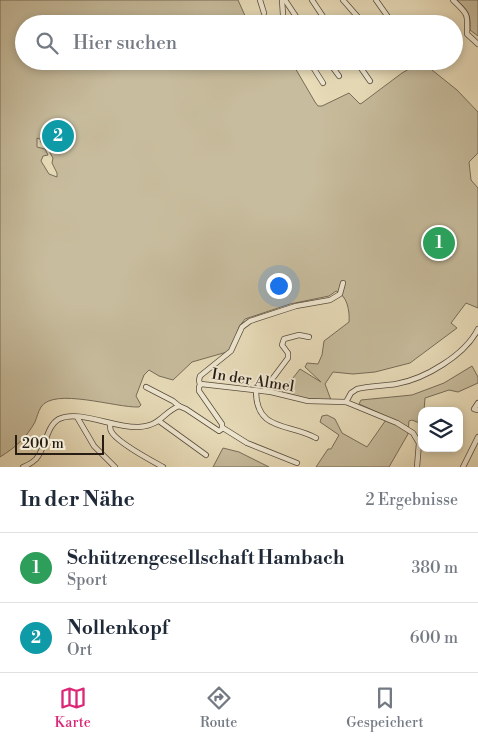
<!DOCTYPE html>
<html lang="de">
<meta charset="utf-8">
<style>
body{margin:0;font-family:"Libre Bodoni",serif;background:#f6f6f7;color:#1f2937}
.controls{position:absolute;right:15px;bottom:15px;display:grid;overflow:hidden;border-radius:10px;box-shadow:0 2px 8px #0003}
.controls button{width:45px;height:45px;display:grid;place-items:center;padding:0;border:0;border-bottom:1px solid #e0e1e3;background:#fff;color:#1f2937;font:25px sans-serif}
.scale{position:absolute;left:15px;bottom:12px;width:89px;box-sizing:border-box;padding-left:5px;border:2px solid #271d15;border-top:0;font-size:14px;line-height:18px;white-space:nowrap;color:#271d15;-webkit-text-stroke:4px #f0e8d2;paint-order:stroke}
.you{position:absolute;left:278px;top:285px;width:18px;height:18px;margin:-12px;border:4px solid #fff;border-radius:50%;background:#1a73e8;box-shadow:0 0 0 8px #1a73e833}
.badge{display:grid;place-items:center;width:32px;height:32px;border-radius:50%;background:#db2777;color:#fff;font-size:16px;font-weight:700}
.pin{position:absolute;translate:-50% -50%;border:2px solid #fff;box-shadow:0 1px 5px #0006}
.list{margin:0;padding:0;list-style:none}
h2{display:flex;justify-content:space-between;align-items:center;height:65px;margin:0;padding:0 20px;font-size:21px}
h2 small{font-size:16px;font-weight:400;color:#747a83}
.list li{display:grid;grid-template-columns:32px 1fr auto;gap:15px;align-items:center;box-sizing:border-box;height:70px;padding:0 20px;border-top:1px solid #e0e1e3}
.list b{display:block;font-size:19px;white-space:nowrap}
.list p{margin:0;font-size:16px;white-space:nowrap;color:#747a83}
.list em{font-size:16px;font-style:normal;color:#747a83}
.icon{flex:none;width:28px;height:28px;fill:none;stroke:currentColor;stroke-width:2;stroke-linecap:round;stroke-linejoin:round}
.map{position:relative;flex:none;width:478px;height:467px;overflow:hidden}
.search{position:absolute;background:#fff;box-shadow:0 2px 8px #0003;left:15px;right:15px;top:15px;height:55px;display:flex;align-items:center;gap:12px;box-sizing:border-box;padding:0 18px;border-radius:28px;color:#747a83;font-size:19px}
.sheet{height:205px;background:#fff}
nav{display:flex;justify-content:space-around;align-items:center;box-sizing:border-box;height:70px;border-top:1px solid #e0e1e3;background:#fff;font-size:14px;color:#747a83}
nav a{display:grid;justify-items:center;gap:2px}
nav .on{color:#db2777}
.map>svg:first-child{display:block}
.green{fill:#c7bc9d;stroke:#776c59;fill-rule:evenodd}
.lines{fill:none;stroke-linecap:round;stroke-linejoin:round}
.minor-casing{stroke:#574d3e;stroke-width:6}
.minor{stroke:#f0e8d2;stroke-width:4.5}
.labels{text-anchor:middle;stroke-width:4;stroke-linejoin:round;paint-order:stroke}
.street-label{font-size:15px;fill:#271d15;stroke:#f0e8d2}
</style>
<div class="map">
<svg width="478" height="467" viewBox="0 0 478 467">
<rect width="100%" height="100%" fill="#e8dcb9"/>
<filter id="stains"><feTurbulence type="fractalNoise" baseFrequency=".004" numOctaves="4"/><feColorMatrix values="0 0 0 0 .2 0 0 0 0 .09 0 0 0 0 .02 0 0 0 .5 -.17"/></filter>
<radialGradient id="worn" r=".72"><stop offset=".6" stop-color="#630" stop-opacity="0"/><stop offset="1" stop-color="#630" stop-opacity=".3"/></radialGradient>
<g class="green">
<path d="M0,0H238L246,18L251,24H24V61H291L315,102L318,106H322L349,93L360,104L362,103L402,73L423,61H438L432,70L457,90L478,112V153L469,162L471,180L478,188V308L466,303L451,323L457,328L410,363L375,372L353,374L333,372L325,384L331,400L308,399L282,392L300,369L321,382L305,367L307,363L318,364L322,355L324,341L349,322C350,311 347,295 336,291L329,296L290,304L245,319L239,327L234,345L227,352L192,362L173,380L159,376L149,370L144,375L136,396L141,405L139,407C116,408 54,387 41,407C38,412 37,417 35,422C26,438 16,447 0,457ZM37,138L42,140L40,141L43,145L51,148L50,153L53,158L52,163L57,173V177L49,174L41,161L43,156L48,155L45,149L37,147Z"/>
<path d="M457,0H478V36L470,30C471,14 468,11 457,0Z"/>
<polygon points="472,366 478,377 478,383 458,392 449,390 425,398 424,411 422,411 422,424 412,420 409,421 408,434 389,467 316,467 328,449 331,449 339,435 320,422 322,416 327,415 335,419 342,433 367,447 388,417 359,404 361,400 412,395 444,383"/>
<polygon points="223,448 239,452 269,467 213,467"/>
</g>
<g class="lines">
<defs>
<g id="minor">
<polyline points="260,0 264,13"/>
<polyline points="282,0 283,15 286,24"/>
<polyline points="285,0 301,24"/>
<polyline points="312,0 328,24"/>
<polyline points="343,0 364,24"/>
<polyline points="376,0 393,24"/>
<path d="M453,0C468,14 468,14 467,34L478,44"/>
<polyline points="309,61 323,83"/>
<polyline points="328,61 339,76"/>
<polyline points="356,61 370,81"/>
<polyline points="200,385 199,380 200,376 231,351 242,327 250,321 296,306 330,300 340,294 343,283"/>
<polyline points="146,387 173,401 179,406 186,409 219,431 222,429 222,424 199,391 199,387 201,384 271,392 308,401 346,402 397,423 413,433 419,443 417,467"/>
<path d="M256,391C256,432 290,423 316,438"/>
<polyline points="265,391 267,386 288,358 288,353 282,345 284,339 299,335 309,337"/>
<path d="M346,402L351,393L357,389C369,386 383,386 396,384C425,379 465,355 478,329"/>
<polyline points="478,403 474,409 478,410"/>
<polyline points="77,417 94,446 115,467"/>
<polyline points="159,421 206,455"/>
<path d="M110,423C110,426 110,429 111,431C116,442 152,461 163,467"/>
<polyline points="223,428 247,443 297,463"/>
<path d="M23,467C28,465 33,462 36,459C46,448 46,426 59,419C79,409 116,429 139,427C162,425 162,413 179,406"/>
<polyline points="463,467 478,437"/>
</g>
</defs>
<use href="#minor" class="minor-casing"/>
<use href="#minor" class="minor"/>
</g>
<g class="labels">
<g class="street-label">
<text transform="translate(253 380) rotate(9)" y="5">In der Almel</text>
</g>
</g>
<rect width="100%" height="100%" filter="url(#stains)"/>
<rect width="100%" height="100%" fill="url(#worn)"/>
</svg>
<div class="controls">
<button><svg class="icon" aria-label="layers" viewBox="0 0 24 24"><path d="M12 4l9 5-9 5-9-5zM3 14l9 5 9-5"/></svg></button>
</div>
<div class="scale">200 m</div>
<div class="you"></div>
<div class="pin badge" style="left:439px;top:243px;background:#2e9e5b">1</div>
<div class="pin badge" style="left:58px;top:136px;background:#0f9aa8">2</div>
<div class="search"><svg class="icon" aria-label="search" viewBox="0 0 24 24"><circle cx="10" cy="10" r="6"/><path d="M15 15l6 6"/></svg>Hier suchen</div>
</div>
<section class="sheet">
<h2>In der Nähe<small>2 Ergebnisse</small></h2>
<ul class="list">
<li><span class="badge" style="background:#2e9e5b">1</span><div><b>Schützengesellschaft Hambach</b><p>Sport</p></div><em>380 m</em></li>
<li><span class="badge" style="background:#0f9aa8">2</span><div><b>Nollenkopf</b><p>Ort</p></div><em>600 m</em></li>
</ul>
</section>
<nav>
<a class="on"><svg class="icon" aria-label="map" viewBox="0 0 24 24"><path d="M3 6l6-2 6 2 6-2v14l-6 2-6-2-6 2zM9 4v14M15 6v14"/></svg>Karte</a>
<a><svg class="icon" aria-label="directions" viewBox="0 0 24 24"><path d="M12 3l9 9-9 9-9-9zM9 14v-3h6M13 9l2 2-2 2"/></svg>Route</a>
<a><svg class="icon" aria-label="saved" viewBox="0 0 24 24"><path d="M7 4h10v16l-5-4-5 4z"/></svg>Gespeichert</a>
</nav>
